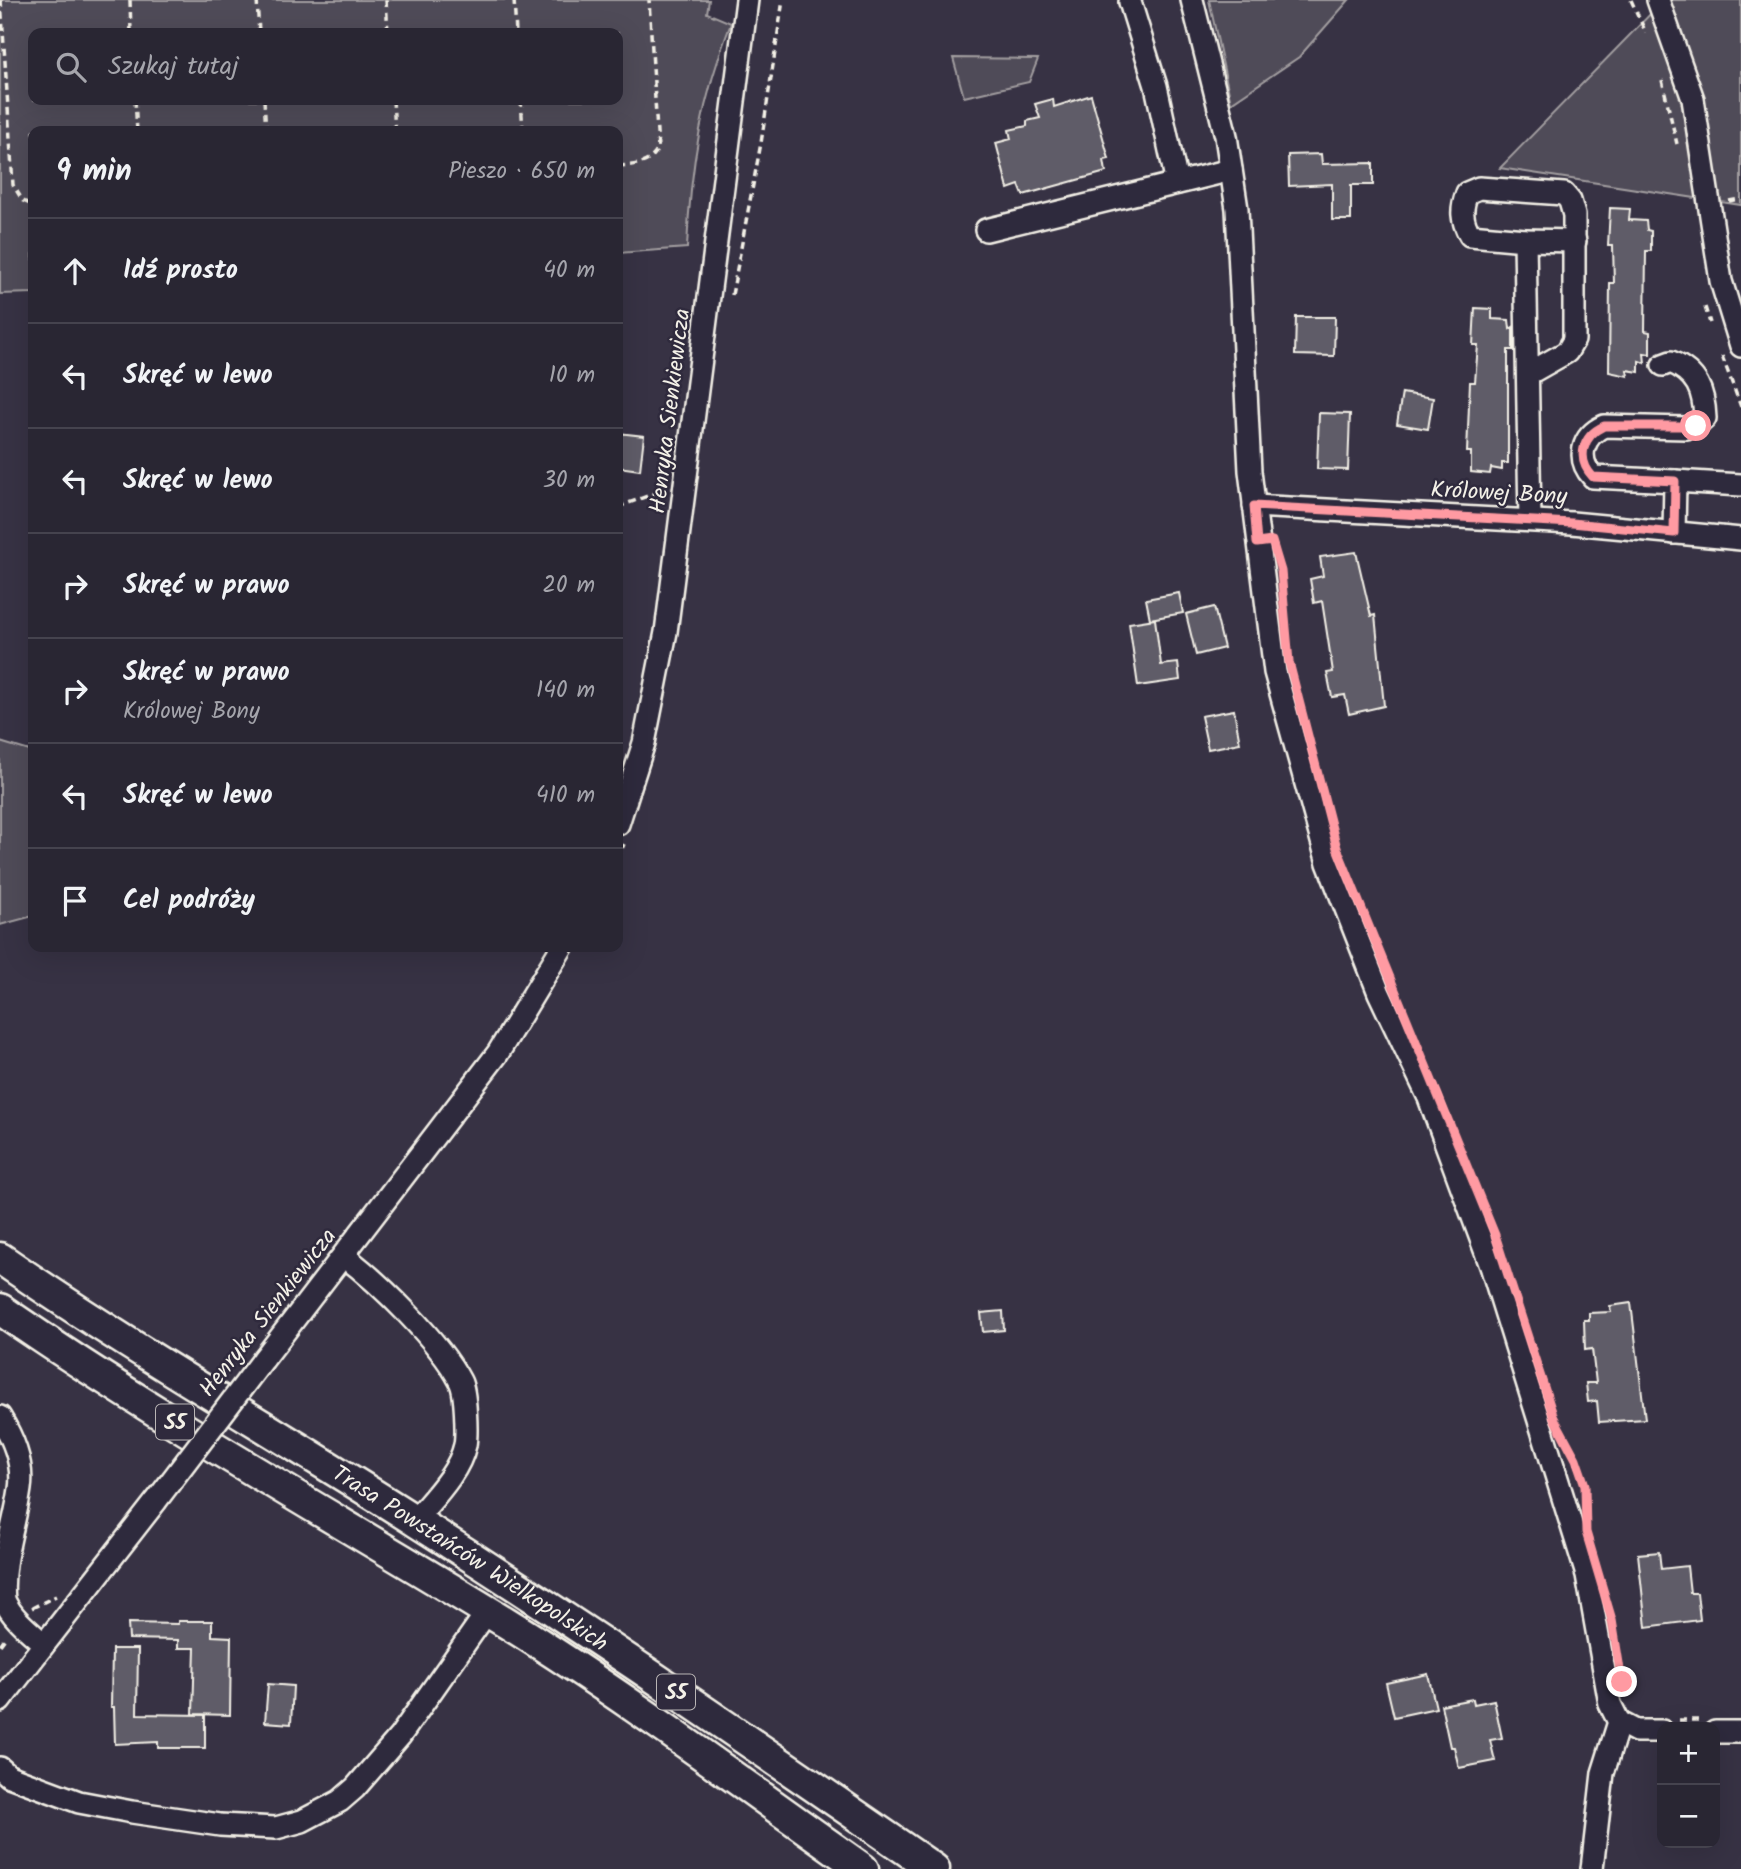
<!DOCTYPE html>
<html lang="pl">
<meta charset="utf-8">
<style>
body{margin:0;font-family:Kalam,sans-serif;background:#35323f;color:#f1f3f6}
.controls{position:absolute;right:21px;bottom:21px;display:grid;overflow:hidden;border-radius:14px;box-shadow:0 7px 28px #0002}
.controls button{width:63px;height:63px;display:grid;place-items:center;padding:0;border:0;border-bottom:2px solid #45434e;background:#292633;color:#f1f3f6;font:35px sans-serif}
.stop{position:absolute;width:21px;height:21px;margin:-16px;border:5px solid #ff9aa2;border-radius:50%;background:#fff}
.stop.end{background:#ff9aa2;border-color:#fff;box-shadow:0 2px 7px #0008}
.list{margin:0;padding:0;list-style:none}
h2{display:flex;justify-content:space-between;align-items:center;height:91px;margin:0;padding:0 28px;font-size:30px}
h2 small{font-size:23px;font-weight:400;color:#a5a5ac}
.list li{display:grid;grid-template-columns:46px 1fr auto;gap:21px;align-items:center;box-sizing:border-box;height:105px;padding:0 28px;border-top:2px solid #45434e}
.list b{display:block;font-size:26px;white-space:nowrap}
.list p{margin:0;font-size:23px;white-space:nowrap;color:#a5a5ac}
.list em{font-size:23px;font-style:normal;color:#a5a5ac}
.icon{flex:none;width:38px;height:38px;fill:none;stroke:currentColor;stroke-width:2;stroke-linecap:round;stroke-linejoin:round}
.map{position:relative;flex:none;width:1741px;height:1869px;overflow:hidden}
.search{position:absolute;background:#292633;box-shadow:0 7px 28px #0002;left:28px;top:28px;width:595px;height:77px;display:flex;align-items:center;gap:18px;box-sizing:border-box;padding:0 24px;border-radius:14px;color:#a5a5ac;font-size:26px}
.panel{position:absolute;background:#292633;box-shadow:0 7px 28px #0002;left:28px;top:126px;width:595px;height:826px;border-radius:14px}
.map>svg:first-child{display:block}
.green{fill:#504b59;stroke:#a29ea0;stroke-width:2;fill-rule:evenodd}
.building{fill:#5f5c67;stroke:#f4f1e8;stroke-width:2}
.lines{fill:none;stroke-linecap:round;stroke-linejoin:round}
.minor-casing{stroke:#f4f1e8;stroke-width:26}
.highway-casing{stroke:#f4f1e8;stroke-width:35}
.path{stroke:#f4f1e8;stroke-width:3.5;stroke-dasharray:7 5;stroke-linecap:butt}
.minor{stroke:#2f2a3d;stroke-width:21}
.highway{stroke:#2f2a3d;stroke-width:30}
.minor-bridge-casing{stroke:#f4f1e8;stroke-width:26;stroke-linecap:butt}
.minor-bridge{stroke:#2f2a3d;stroke-width:21}
.route{stroke:#ff9aa2;stroke-width:9}
.labels{text-anchor:middle;stroke-width:5;stroke-linejoin:round;paint-order:stroke}
.shield{fill:#2f2a3d;stroke:#b9b5b5;stroke-width:2}
.shield-label{font-size:21px;font-weight:bold;fill:#f4f1e8}
.street-label{font-size:23px;fill:#f4f1e8;stroke:#2f2a3d}
</style>
<div class="map">
<svg width="1741" height="1869" viewBox="0 0 1741 1869">
<rect width="100%" height="100%" fill="#373244"/>
<filter id="ink" filterUnits="userSpaceOnUse"><feTurbulence type="fractalNoise" baseFrequency=".0143" numOctaves="2"/><feDisplacementMap in="SourceGraphic" scale="14" xChannelSelector="R" yChannelSelector="G"/><feConvolveMatrix kernelMatrix="1 2 1 2 8 2 1 2 1" color-interpolation-filters="sRGB"/></filter>
<g filter="url(#ink)">
<g class="green">
<path d="M0,0H709L707,13L731,23C702,98 690,167 687,248L618,253V131H33V293L0,294ZM33,33H618V100H33Z"/>
<polygon points="1209,0 1349,0 1299,57 1231,103"/>
<polygon points="1664,0 1741,0 1741,205 1500,168"/>
<polygon points="953,58 1038,59 1029,82 964,97"/>
<polygon points="0,742 33,752 33,916 0,925"/>
</g>
<g class="building">
<polygon points="1091,95 1109,159 1104,160 1106,172 1023,195 1019,185 1008,189 996,143 1011,139 1009,130 1027,126 1027,121 1040,118 1035,104 1053,99 1054,107"/>
<polygon points="1321,154 1322,164 1373,163 1373,185 1351,185 1351,220 1332,220 1332,184 1289,186 1288,155"/>
<polygon points="1610,208 1630,209 1629,220 1646,221 1647,230 1651,231 1651,251 1646,251 1645,331 1650,332 1650,354 1644,353 1645,363 1639,361 1639,372 1627,370 1628,376 1609,372 1610,283 1614,283 1613,246 1608,246"/>
<polygon points="1475,308 1492,309 1492,319 1509,320 1510,329 1513,327 1513,350 1508,350 1508,463 1502,463 1502,470 1491,468 1490,474 1471,472 1471,452 1467,452 1470,382 1475,382 1478,345 1473,345"/>
<polygon points="1296,317 1335,317 1334,356 1295,355"/>
<polygon points="1402,393 1433,398 1428,429 1397,424"/>
<polygon points="1319,413 1350,414 1348,470 1317,469"/>
<polygon points="618,433 644,436 640,470 618,467"/>
<polygon points="1356,552 1371,616 1375,615 1384,706 1349,714 1345,695 1332,697 1327,673 1333,672 1322,601 1314,603 1310,579 1323,576 1320,557"/>
<polygon points="1179,593 1183,613 1150,619 1146,599"/>
<polygon points="1214,607 1224,648 1196,655 1186,614"/>
<polygon points="1155,619 1161,665 1178,663 1180,680 1138,686 1129,623"/>
<polygon points="1234,710 1240,743 1208,749 1201,716"/>
<polygon points="1631,1303 1645,1419 1599,1422 1597,1401 1588,1402 1586,1383 1596,1383 1592,1349 1585,1350 1584,1320 1589,1320 1589,1313 1611,1312 1610,1306"/>
<polygon points="1003,1311 1004,1330 983,1332 981,1313"/>
<polygon points="1659,1552 1661,1569 1687,1566 1690,1593 1697,1593 1700,1620 1646,1627 1638,1554"/>
<polygon points="178,1621 212,1621 212,1636 231,1637 230,1715 193,1714 195,1648 178,1648 178,1640 129,1639 128,1623 178,1624"/>
<polygon points="112,1649 138,1649 137,1714 205,1715 205,1748 158,1748 158,1742 115,1744 114,1707 111,1707"/>
<polygon points="1428,1674 1436,1708 1394,1717 1386,1683"/>
<polygon points="268,1684 293,1686 291,1724 265,1722"/>
<polygon points="1473,1699 1474,1704 1494,1700 1502,1738 1490,1740 1495,1761 1459,1768 1454,1747 1450,1747 1441,1705"/>
</g>
<g class="lines">
<defs>
<g id="minor">
<polyline points="1192,0 1226,136 1237,209 1250,471 1275,672 1328,863 1379,993 1429,1098 1491,1266 1587,1575 1610,1704 1619,1722 1603,1773 1592,1869"/>
<polyline points="1658,0 1693,99 1721,281 1741,346"/>
<polyline points="1130,2 1156,86 1177,183"/>
<polyline points="986,230 1231,170"/>
<polyline points="1525,240 1575,241"/>
<path d="M1663,365L1671,362C1697,373 1704,391 1705,418L1696,426L1686,428L1604,426C1582,436 1576,459 1593,477L1675,481L1674,533"/>
<path d="M1528,374L1567,352L1574,340V215L1570,201L1564,194L1479,188L1467,193C1461,209 1461,220 1470,235L1525,240L1530,520"/>
<polyline points="1675,481 1741,485"/>
<polyline points="1254,506 1572,523 1741,539"/>
<polyline points="618,824 644,743 666,632 747,0"/>
<path d="M344,1256C380,1283 439,1341 460,1381C466,1392 467,1434 465,1445C459,1473 433,1498 415,1520"/>
<polyline points="263,1360 498,1053 562,947"/>
<path d="M0,1417C13,1438 24,1463 20,1489C15,1525 0,1563 4,1600C12,1618 29,1631 44,1644"/>
<polyline points="0,1701 156,1501"/>
<polyline points="1619,1722 1636,1731 1662,1731"/>
<polyline points="1715,1732 1741,1732"/>
<polyline points="0,1768 9,1776 79,1802 132,1812 220,1825 276,1828 302,1821 340,1801 355,1788 400,1736 487,1612"/>
</g>
<g id="highway">
<path id="s1" d="M0,1258C135,1352 278,1433 417,1522C592,1633 763,1751 934,1869"/>
<path d="M0,1309C163,1422 338,1519 507,1623C629,1699 745,1786 863,1869"/>
</g>
</defs>
<use href="#minor" class="minor-casing"/>
<use href="#highway" class="highway-casing"/>
<g class="path">
<polyline points="1,0 13,185 23,201 33,205"/>
<polyline points="130,0 131,33"/>
<polyline points="257,0 259,33"/>
<polyline points="386,0 388,33"/>
<polyline points="514,0 516,33"/>
<polyline points="1631,0 1646,33"/>
<polyline points="1662,80 1677,144"/>
<polyline points="135,100 137,131"/>
<polyline points="264,100 266,131"/>
<polyline points="393,100 395,131"/>
<polyline points="521,100 523,131"/>
<path d="M618,166C635,165 649,165 658,149L649,0"/>
<polyline points="1729,201 1741,199"/>
<polyline points="732,295 761,143 783,0"/>
<polyline points="1705,307 1710,323"/>
<polyline points="1722,356 1741,407"/>
<polyline points="618,507 663,490"/>
<polyline points="618,859 624,844"/>
<polyline points="1572,1451 1585,1485 1585,1496"/>
<polyline points="32,1608 56,1596"/>
<polyline points="0,1645 6,1637"/>
<polyline points="1679,1720 1700,1720"/>
</g>
<use href="#minor" class="minor"/>
<use href="#highway" class="highway"/>
<defs>
<polyline id="minor-bridge" points="156,1501 263,1360"/>
</defs>
<use href="#minor-bridge" class="minor-bridge-casing"/>
<use href="#minor-bridge" class="minor-bridge"/>
</g>
</g>
<g class="lines" filter="url(#ink)">
<path class="route" d="M1622,1682L1612,1620L1586,1532L1585,1485L1576,1459L1554,1418L1495,1235L1337,848L1289,662L1281,571L1272,541L1257,543L1254,506L1572,523L1674,533L1675,481L1593,477C1576,459 1582,436 1604,426H1696"/>
</g>
<g class="labels">
<g class="shield">
<rect x="156" y="1404.5" width="38" height="35" rx="5"/>
<rect x="657" y="1674.5" width="38" height="35" rx="5"/>
</g>
<g class="shield-label">
<text x="175" y="1429">S5</text>
<text x="676" y="1699">S5</text>
</g>
<g class="street-label">
<text transform="translate(669 411) rotate(-83)" y="8">Henryka Sienkiewicza</text>
<text transform="translate(1499 492) rotate(3)" y="8">Królowej Bony</text>
<text transform="translate(267 1312) rotate(-52)" y="8">Henryka Sienkiewicza</text>
<text dy="8" stroke="none"><textPath href="#s1" startOffset="558">Trasa Powstańców Wielkopolskich</textPath></text>
</g>
</g>
</svg>
<div class="controls">
<button>+</button>
<button>−</button>
</div>
<div class="stop" style="left:1696px;top:426px"></div>
<div class="stop end" style="left:1622px;top:1682px"></div>
<div class="search"><svg class="icon" aria-label="search" viewBox="0 0 24 24"><circle cx="10" cy="10" r="6"/><path d="M15 15l6 6"/></svg>Szukaj tutaj</div>
<section class="panel">
<h2>9 min<small>Pieszo · 650 m</small></h2>
<ul class="list">
<li><svg class="icon" aria-label="ahead" viewBox="0 0 24 24"><path d="M12 20V5M6 11l6-6 6 6"/></svg><div><b>Idź prosto</b></div><em>40 m</em></li>
<li><svg class="icon" aria-label="left" viewBox="0 0 24 24"><path d="M17 20v-9H6M10 6l-5 5 5 5"/></svg><div><b>Skręć w lewo</b></div><em>10 m</em></li>
<li><svg class="icon" aria-label="left" viewBox="0 0 24 24"><path d="M17 20v-9H6M10 6l-5 5 5 5"/></svg><div><b>Skręć w lewo</b></div><em>30 m</em></li>
<li><svg class="icon" aria-label="right" viewBox="0 0 24 24"><path d="M7 20v-9h11M14 6l5 5-5 5"/></svg><div><b>Skręć w prawo</b></div><em>20 m</em></li>
<li><svg class="icon" aria-label="right" viewBox="0 0 24 24"><path d="M7 20v-9h11M14 6l5 5-5 5"/></svg><div><b>Skręć w prawo</b><p>Królowej Bony</p></div><em>140 m</em></li>
<li><svg class="icon" aria-label="left" viewBox="0 0 24 24"><path d="M17 20v-9H6M10 6l-5 5 5 5"/></svg><div><b>Skręć w lewo</b></div><em>410 m</em></li>
<li><svg class="icon" aria-label="arrive" viewBox="0 0 24 24"><path d="M6 21V4h12l-3 4 3 4H6"/></svg><div><b>Cel podróży</b></div></li>
</ul>
</section>
</div>
